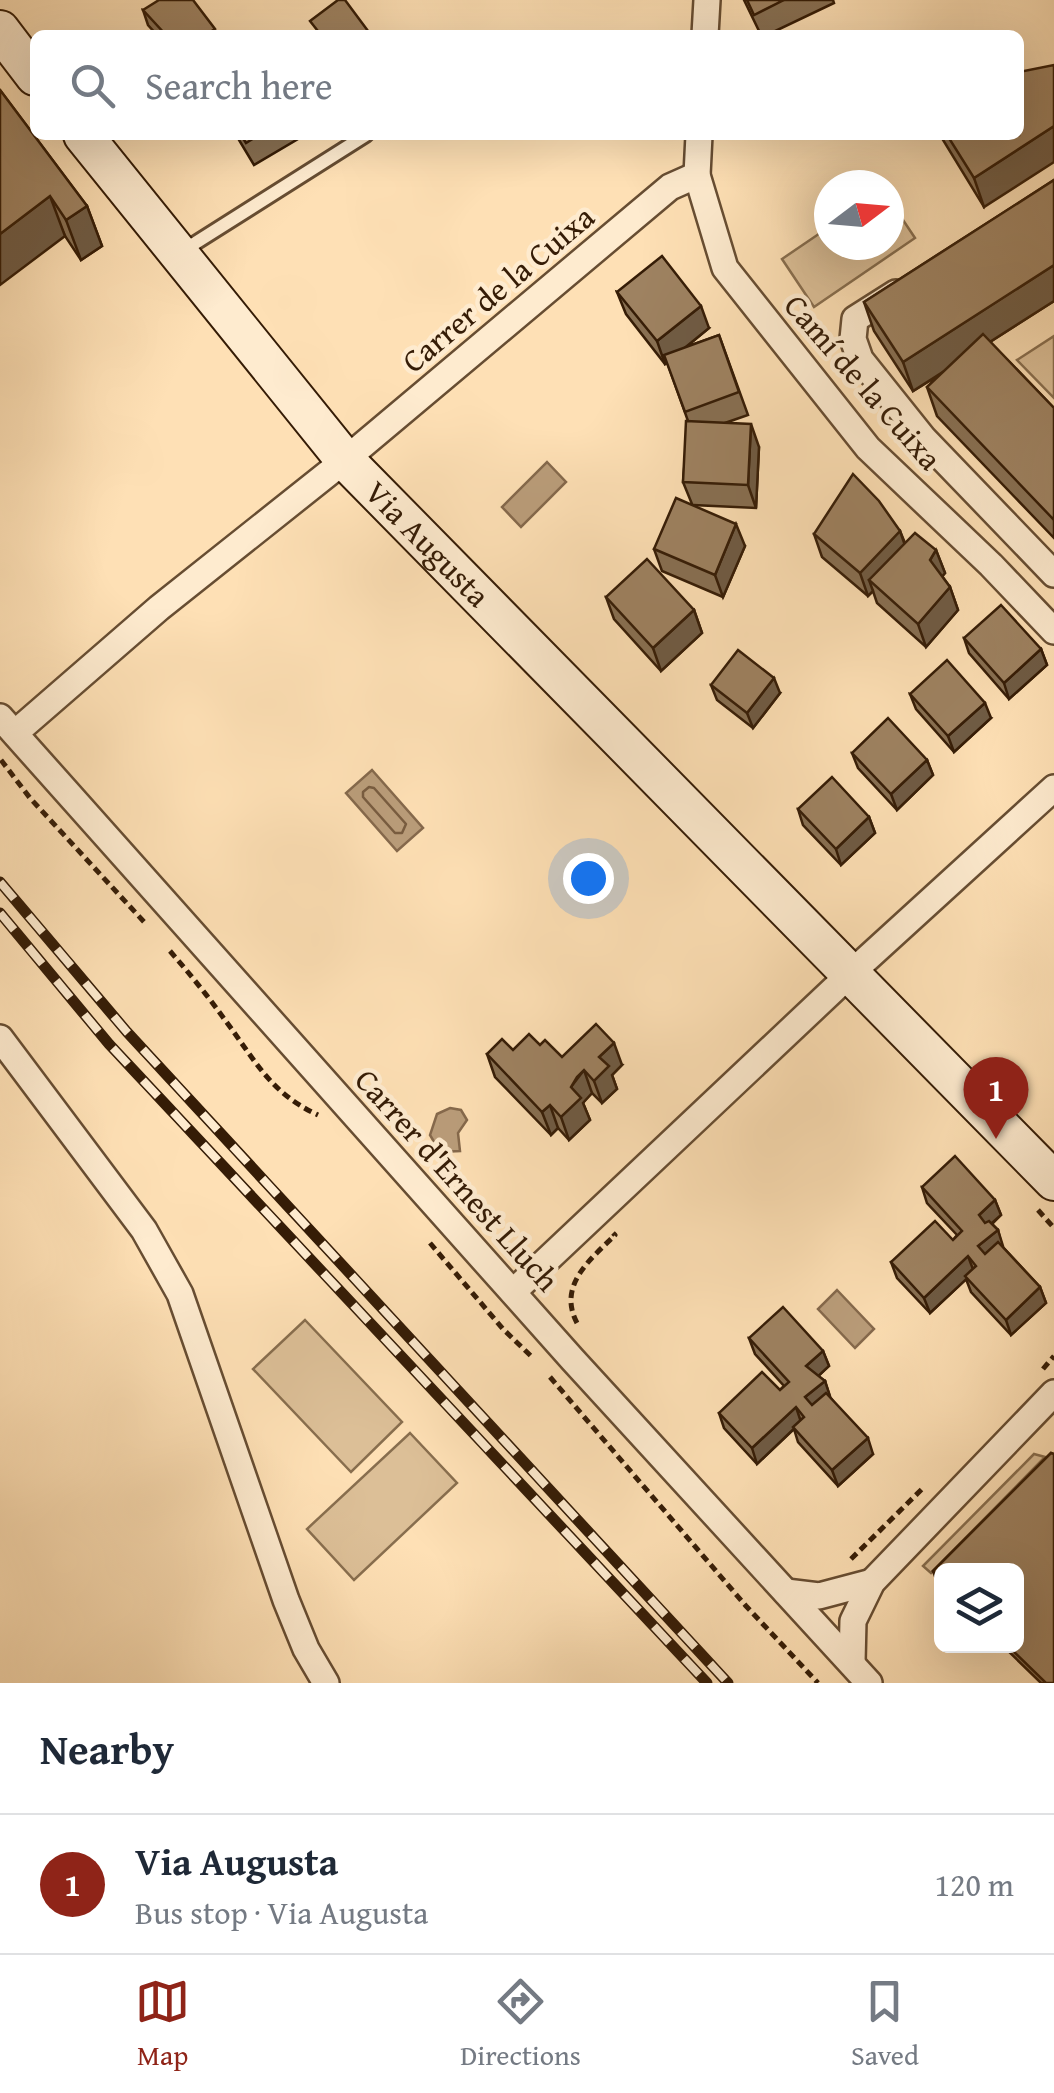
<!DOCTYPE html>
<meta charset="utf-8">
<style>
body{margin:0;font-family:"Gentium Book Plus",serif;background:#f2f2f3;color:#1f2937}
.controls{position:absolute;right:30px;bottom:30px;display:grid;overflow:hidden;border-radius:15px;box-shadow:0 10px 40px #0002}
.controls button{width:90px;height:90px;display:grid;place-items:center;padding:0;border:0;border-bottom:2px solid #e0e1e3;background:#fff;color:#1f2937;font:50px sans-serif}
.compass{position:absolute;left:814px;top:170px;width:90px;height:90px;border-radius:50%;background:#fff;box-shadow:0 10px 40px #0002;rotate:74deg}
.you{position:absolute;left:588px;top:878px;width:35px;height:35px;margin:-25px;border:8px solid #fff;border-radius:50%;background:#1a73e8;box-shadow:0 0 0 15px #1a73e833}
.badge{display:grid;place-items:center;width:65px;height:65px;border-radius:50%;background:#8f2418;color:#fff;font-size:32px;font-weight:700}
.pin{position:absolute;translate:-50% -82px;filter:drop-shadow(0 2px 5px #0008)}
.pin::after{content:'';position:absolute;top:52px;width:35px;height:30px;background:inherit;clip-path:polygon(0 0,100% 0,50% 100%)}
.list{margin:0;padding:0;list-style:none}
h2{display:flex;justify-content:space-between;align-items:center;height:130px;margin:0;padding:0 40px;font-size:42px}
h2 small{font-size:32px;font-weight:400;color:#747a83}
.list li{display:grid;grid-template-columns:65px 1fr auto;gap:30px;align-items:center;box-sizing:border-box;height:140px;padding:0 40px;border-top:2px solid #e0e1e3}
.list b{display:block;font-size:38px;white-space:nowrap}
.list p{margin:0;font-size:32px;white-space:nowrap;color:#747a83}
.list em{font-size:32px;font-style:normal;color:#747a83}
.icon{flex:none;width:55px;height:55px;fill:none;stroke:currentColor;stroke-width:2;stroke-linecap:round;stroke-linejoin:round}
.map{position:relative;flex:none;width:1054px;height:1683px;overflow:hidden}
.search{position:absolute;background:#fff;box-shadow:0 10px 40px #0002;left:30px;right:30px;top:30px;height:110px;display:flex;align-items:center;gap:25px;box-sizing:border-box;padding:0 35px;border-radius:15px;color:#747a83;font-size:38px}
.sheet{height:270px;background:#fff}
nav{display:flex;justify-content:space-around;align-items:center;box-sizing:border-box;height:140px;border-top:2px solid #e0e1e3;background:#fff;font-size:28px;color:#747a83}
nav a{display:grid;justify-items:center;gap:5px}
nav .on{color:#8f2418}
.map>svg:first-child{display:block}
.green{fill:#dcbf97;stroke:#886e4e;stroke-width:2.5}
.water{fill:#ba9d7a;stroke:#85694c;stroke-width:2.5}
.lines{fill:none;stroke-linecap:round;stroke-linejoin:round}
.shore{stroke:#785c40;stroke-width:2.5}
.lane-casing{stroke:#674d32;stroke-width:18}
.street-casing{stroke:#674d32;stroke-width:30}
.secondary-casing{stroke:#351c06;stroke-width:42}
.path{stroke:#351c06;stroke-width:5;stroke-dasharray:8 5;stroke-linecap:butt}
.lane{stroke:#feebcf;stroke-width:12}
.street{stroke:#feebcf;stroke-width:25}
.secondary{stroke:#feebcf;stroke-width:38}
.rail-casing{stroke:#351c06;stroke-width:11}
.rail{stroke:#feebcf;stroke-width:8;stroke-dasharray:22;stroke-linecap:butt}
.wall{fill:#887053;stroke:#351c06;stroke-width:2.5}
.shaded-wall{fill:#6f5b44;stroke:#351c06;stroke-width:2.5}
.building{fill:#9e8261;stroke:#351c06;stroke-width:2.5}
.labels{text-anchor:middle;stroke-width:9;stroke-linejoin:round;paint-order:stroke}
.street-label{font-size:32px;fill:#351c06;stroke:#feebcf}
</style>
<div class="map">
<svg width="1054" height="1683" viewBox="0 0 1054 1683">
<rect width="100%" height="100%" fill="#fee0b5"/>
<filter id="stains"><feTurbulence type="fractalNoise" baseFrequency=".002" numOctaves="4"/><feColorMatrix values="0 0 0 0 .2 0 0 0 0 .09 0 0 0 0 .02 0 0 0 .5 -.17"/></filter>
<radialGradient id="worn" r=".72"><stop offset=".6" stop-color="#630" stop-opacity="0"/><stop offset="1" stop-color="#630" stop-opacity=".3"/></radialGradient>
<g class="green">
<polygon points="889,199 915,238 814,307 782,259 829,227 829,245 889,245"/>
<polygon points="1054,336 1054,398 1017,360"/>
<polygon points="305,1320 402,1422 351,1472 253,1369"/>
<polygon points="410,1433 457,1483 354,1580 307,1529"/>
<polygon points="1034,1454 1045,1457 931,1573 923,1566"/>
</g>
<g class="water">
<polygon points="547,462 566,482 521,527 502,507"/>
<polygon points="372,770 423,828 397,851 346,793"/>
<polygon points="450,1108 461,1110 467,1120 458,1133 460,1151 440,1152 430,1135 437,1114"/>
<polygon points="837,1290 874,1329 855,1348 818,1309"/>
</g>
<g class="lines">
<polygon class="shore" points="369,787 374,788 406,824 402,833 395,833 363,797 363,792"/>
<defs>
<polyline id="lane" points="181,252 366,135"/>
<g id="street">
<polyline points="705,35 707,0"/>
<polyline points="699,135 697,175 725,268 868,448 991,565 1054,631"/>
<polyline points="896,293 855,319 853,339 860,359 924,439 1054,574"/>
<polyline points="0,717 573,1360 869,1683"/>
<polyline points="15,733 159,608 345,460 670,187 697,175"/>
<polyline points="0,1038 144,1230 180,1294 286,1600 306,1649 326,1683"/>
<polyline points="513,1292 849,975 1054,788"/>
<polyline points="786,1592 819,1596 872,1582"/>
<polyline points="852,1662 853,1621 872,1582 1054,1393"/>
</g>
<g id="secondary">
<polyline points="0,30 35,76"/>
<path id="s1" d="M83,135L345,460L1054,1181"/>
</g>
</defs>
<use href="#lane" class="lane-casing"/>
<use href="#street" class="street-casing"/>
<use href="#secondary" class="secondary-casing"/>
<g class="path">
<polyline points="1,760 30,798 146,924"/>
<path d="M170,951C189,973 208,996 225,1020C255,1060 270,1093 318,1115"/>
<polyline points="1038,1210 1054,1228"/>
<polyline points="430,1243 503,1329 533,1358"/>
<path d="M577,1323C557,1285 591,1259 615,1235L613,1233"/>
<polyline points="1043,1369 1054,1356"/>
<polyline points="550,1377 746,1606 818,1683"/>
<polyline points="851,1559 922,1489"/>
</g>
<use href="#lane" class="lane"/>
<use href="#street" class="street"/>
<use href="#secondary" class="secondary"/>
<defs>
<g id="rail">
<polyline points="0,882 127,1032 728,1683"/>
<polyline points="0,913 109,1044 707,1683"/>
</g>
</defs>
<use href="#rail" class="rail-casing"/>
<use href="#rail" class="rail"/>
</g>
<g class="wall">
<polygon points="744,0 833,0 834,3 767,35 761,35"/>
<polygon points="143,10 217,35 157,35 148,25"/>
<polygon points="0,90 87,206 102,246 81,260 65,236"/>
<polygon points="236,135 303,135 303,136 254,165"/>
<polygon points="940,135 1019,135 984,207"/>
<polygon points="1054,180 1054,301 990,342 1054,408 1054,538 937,416 927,387 941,374 913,391 874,331 864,302"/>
<polygon points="617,292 709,328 686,347 719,335 748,415 725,423 759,447 756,508 692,505 745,546 723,597 662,571 654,549 692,504 683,482 688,421 667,362 665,364 626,314"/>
<polygon points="900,531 905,543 936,550 945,573 942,576 950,587 958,610 926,647 877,603 873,591 868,596 822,557 814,534"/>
<polygon points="606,597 694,610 702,633 661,671 614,619"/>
<polygon points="964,638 1041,649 1047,665 1009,699 969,653"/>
<polygon points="711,685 780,693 753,728 717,700"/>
<polygon points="910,694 991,718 954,752 916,709"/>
<polygon points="852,753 927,760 933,775 897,810 858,768"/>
<polygon points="798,809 869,817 875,833 841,865 803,825"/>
<polygon points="540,1045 562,1057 622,1065 612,1075 617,1089 602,1103 592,1093 585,1100 583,1103 590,1120 569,1140 558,1128 551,1135 495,1077 487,1054"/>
<polygon points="922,1187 995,1200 1001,1215 992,1224 998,1230 1002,1246 1040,1287 1046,1303 1011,1335 971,1292 966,1279 930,1313 897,1278 891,1262 953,1240 957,1235 927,1203"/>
<polygon points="749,1338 823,1351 829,1366 818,1376 825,1381 830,1397 873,1454 838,1486 798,1442 794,1429 757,1464 724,1428 719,1413 780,1390 784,1386 755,1354"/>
<polygon points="1051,1453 1054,1454 1054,1683 1041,1683 1003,1646 1016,1646 1016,1570 942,1570 942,1585 936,1579 933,1571"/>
</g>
<g class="shaded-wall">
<polygon points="1054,126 1054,162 984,207 974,178"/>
<polygon points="50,196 65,236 0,285 0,234"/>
<polygon points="87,206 102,246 81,260 66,220"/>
<polygon points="1054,265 1054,301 913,391 903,362"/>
<polygon points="701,306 709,328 665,364 657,341"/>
<polygon points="751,424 759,447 756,508 748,485"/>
<polygon points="736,524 745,546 723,597 715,575"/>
<polygon points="900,531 908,554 869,580 873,591 868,596 860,573"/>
<polygon points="936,550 945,573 938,582 930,560"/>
<polygon points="950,587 958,610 926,647 918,624"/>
<polygon points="694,610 702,633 661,671 653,648"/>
<polygon points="1041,649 1047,665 1009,699 1004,683"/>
<polygon points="774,678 780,693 753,728 747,713"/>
<polygon points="985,703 991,718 954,752 948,736"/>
<polygon points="927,760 933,775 897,810 891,794"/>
<polygon points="869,817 875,833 841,865 836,849"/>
<polygon points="614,1043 622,1065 612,1075 617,1089 602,1103 594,1081 599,1057"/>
<polygon points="584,1070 592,1093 583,1103 590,1120 569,1140 561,1117 571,1087"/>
<polygon points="550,1105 558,1128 551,1135 542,1112"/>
<polygon points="995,1200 1001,1215 984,1230 979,1215"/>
<polygon points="998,1230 1003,1246 984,1262 978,1246"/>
<polygon points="968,1256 974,1272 930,1313 924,1298"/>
<polygon points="1040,1287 1046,1303 1011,1335 1006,1320"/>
<polygon points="823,1351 829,1366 812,1382 806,1366"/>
<polygon points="825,1381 830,1396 811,1413 805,1397"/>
<polygon points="796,1407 801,1422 757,1464 752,1448"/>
<polygon points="868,1438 873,1454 838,1486 832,1470"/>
</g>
<g class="building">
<polygon points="159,0 193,0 215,29 205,35 166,35 143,10"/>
<polygon points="338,0 345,0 371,35 321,35 310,21"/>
<polygon points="747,0 784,0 754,15"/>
<polygon points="1054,65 1054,126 974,178 947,135 1019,135 1019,72"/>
<polygon points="0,90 87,206 66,220 50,196 0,234"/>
<polygon points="241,135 259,135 246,143"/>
<polygon points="1054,180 1054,265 903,362 864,302"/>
<polygon points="662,256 701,306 657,341 617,292"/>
<polygon points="983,334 1054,408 1054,520 927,387"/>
<polygon points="719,335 739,392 685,412 664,355"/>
<polygon points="686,421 751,424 748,485 683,482"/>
<polygon points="853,474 879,501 900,531 860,573 814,534"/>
<polygon points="676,498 736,524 715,575 654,549"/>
<polygon points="915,533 936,550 930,560 950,587 918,624 869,580"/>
<polygon points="647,559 694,610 653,648 606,597"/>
<polygon points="1001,605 1041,649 1004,683 964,638"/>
<polygon points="738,650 774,678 747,713 711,685"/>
<polygon points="947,660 985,703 948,736 910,694"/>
<polygon points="888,718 927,760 891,794 852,753"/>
<polygon points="832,777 869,817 836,849 798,809"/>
<polygon points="596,1024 614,1043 599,1057 609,1066 594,1081 584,1070 577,1077 571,1087 581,1098 561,1117 550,1105 542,1112 487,1054 502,1039 513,1050 529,1034 540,1045 545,1040 562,1057"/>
<polygon points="955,1156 995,1200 979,1215 985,1223 989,1221 998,1230 978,1246 985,1254 998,1242 1040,1287 1006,1320 965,1276 976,1266 968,1256 924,1298 891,1262 935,1221 953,1240 962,1231 922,1187"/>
<polygon points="783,1307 823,1351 806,1366 825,1381 805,1397 812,1405 826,1393 868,1438 832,1470 793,1427 804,1417 796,1407 752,1448 719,1413 762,1372 780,1390 789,1382 749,1338"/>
<polygon points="1051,1453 1054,1454 1054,1683 1046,1683 1008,1646 1016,1646 1016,1570 942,1570 942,1580 933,1571"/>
</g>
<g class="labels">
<g class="street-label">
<text transform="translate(498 289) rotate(-40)" y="11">Carrer de la Cuixa</text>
<text transform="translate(863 382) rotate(49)" y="11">Camí de la Cuixa</text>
<text dy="11" stroke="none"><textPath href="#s1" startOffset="535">Via Augusta</textPath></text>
<text transform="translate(457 1180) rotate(48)" y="11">Carrer d'Ernest Lluch</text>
</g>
</g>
<rect width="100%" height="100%" filter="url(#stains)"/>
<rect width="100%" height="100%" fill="url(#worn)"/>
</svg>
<div class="controls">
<button><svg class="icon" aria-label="layers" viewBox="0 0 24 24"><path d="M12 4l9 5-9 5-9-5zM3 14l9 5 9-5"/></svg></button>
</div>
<svg class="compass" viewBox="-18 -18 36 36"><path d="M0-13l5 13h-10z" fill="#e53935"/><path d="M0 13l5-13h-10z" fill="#747a83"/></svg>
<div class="you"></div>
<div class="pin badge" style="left:996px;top:1139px">1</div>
<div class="search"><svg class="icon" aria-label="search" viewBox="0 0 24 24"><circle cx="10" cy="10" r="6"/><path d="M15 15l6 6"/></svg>Search here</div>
</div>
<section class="sheet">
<h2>Nearby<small></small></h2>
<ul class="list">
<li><span class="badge">1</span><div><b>Via Augusta</b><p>Bus stop · Via Augusta</p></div><em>120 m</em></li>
</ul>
</section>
<nav>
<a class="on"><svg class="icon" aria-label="map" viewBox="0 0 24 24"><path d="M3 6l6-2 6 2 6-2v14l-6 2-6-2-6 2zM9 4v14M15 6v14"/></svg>Map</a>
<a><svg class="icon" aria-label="directions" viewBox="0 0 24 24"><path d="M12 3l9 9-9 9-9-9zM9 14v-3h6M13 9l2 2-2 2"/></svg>Directions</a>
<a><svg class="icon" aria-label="saved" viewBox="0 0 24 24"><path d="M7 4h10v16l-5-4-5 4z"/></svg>Saved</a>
</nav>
